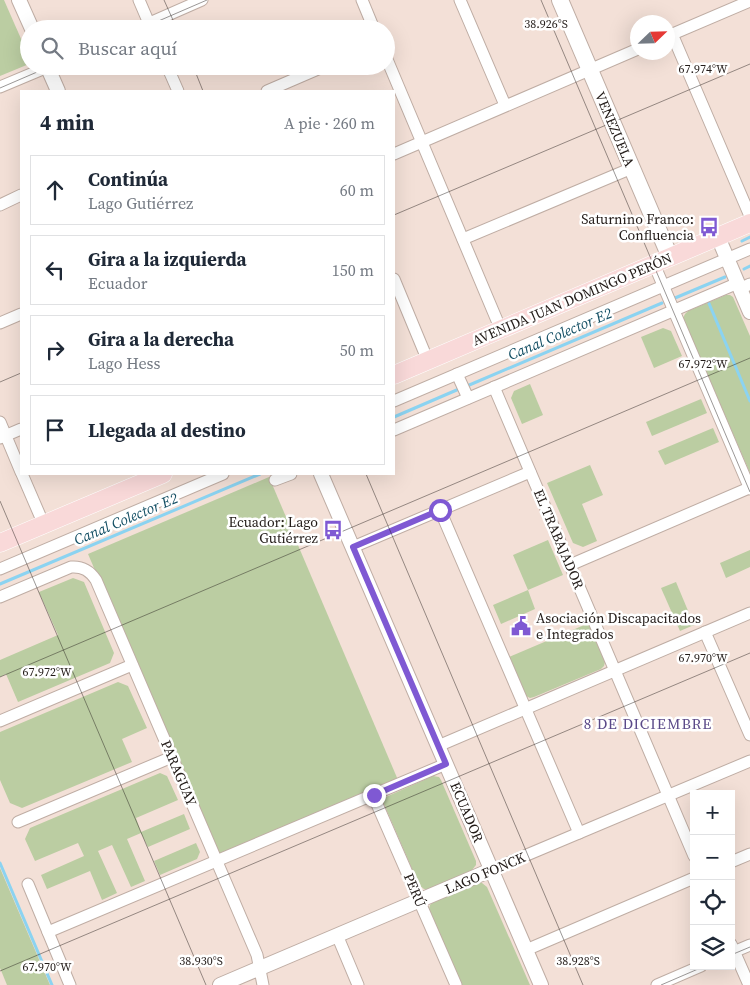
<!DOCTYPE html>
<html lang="es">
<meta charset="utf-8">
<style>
body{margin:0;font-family:"Source Serif 4",serif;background:#f2f2f3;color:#1f2937}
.controls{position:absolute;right:15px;bottom:15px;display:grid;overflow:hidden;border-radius:0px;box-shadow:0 5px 20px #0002}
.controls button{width:45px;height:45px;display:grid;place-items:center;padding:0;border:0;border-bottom:1px solid #e0e1e3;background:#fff;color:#1f2937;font:25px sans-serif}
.compass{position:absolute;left:630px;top:15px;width:45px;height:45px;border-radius:50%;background:#fff;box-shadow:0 5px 20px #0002;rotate:67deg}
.stop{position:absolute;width:15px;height:15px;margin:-11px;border:4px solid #7f59d3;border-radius:50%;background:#fff}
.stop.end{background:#7f59d3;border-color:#fff;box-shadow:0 1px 5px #0008}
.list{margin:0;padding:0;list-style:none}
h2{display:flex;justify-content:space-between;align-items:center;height:65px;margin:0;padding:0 20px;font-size:21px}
h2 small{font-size:16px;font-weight:400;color:#747a83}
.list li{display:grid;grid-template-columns:32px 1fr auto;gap:15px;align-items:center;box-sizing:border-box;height:70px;margin:0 10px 10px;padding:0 10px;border:1px solid #e0e1e3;border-radius:0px}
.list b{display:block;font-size:19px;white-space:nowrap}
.list p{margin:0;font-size:16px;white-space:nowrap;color:#747a83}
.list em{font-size:16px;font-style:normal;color:#747a83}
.icon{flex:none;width:28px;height:28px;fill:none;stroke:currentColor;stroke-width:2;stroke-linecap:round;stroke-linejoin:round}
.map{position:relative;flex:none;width:750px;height:985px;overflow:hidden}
.search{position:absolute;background:#fff;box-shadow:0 5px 20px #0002;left:20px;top:20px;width:375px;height:55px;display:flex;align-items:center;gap:12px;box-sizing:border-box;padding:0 18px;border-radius:28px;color:#747a83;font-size:19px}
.panel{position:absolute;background:#fff;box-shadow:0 5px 20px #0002;left:20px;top:90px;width:375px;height:385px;border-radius:0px}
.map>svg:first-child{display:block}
.green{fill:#bbcda2}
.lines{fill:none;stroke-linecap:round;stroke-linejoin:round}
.stream{stroke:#8bd3f1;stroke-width:3}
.minor-casing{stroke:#bfada4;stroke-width:13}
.tertiary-casing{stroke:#bfada4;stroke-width:16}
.secondary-casing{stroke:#bfada4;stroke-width:18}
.primary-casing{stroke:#fff;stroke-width:19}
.minor{stroke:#fff;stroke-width:11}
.tertiary{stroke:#fff;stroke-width:14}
.secondary{stroke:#fff;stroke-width:16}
.primary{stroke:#f9d9d9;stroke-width:18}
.route{stroke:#7f59d3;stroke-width:6}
.ticks{fill:none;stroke:#221b18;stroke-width:1;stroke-opacity:0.45}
.labels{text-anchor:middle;stroke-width:5;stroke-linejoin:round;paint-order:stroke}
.street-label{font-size:14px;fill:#221b18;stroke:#fff}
.poi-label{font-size:14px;fill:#221b18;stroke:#fff;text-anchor:end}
.water-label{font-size:15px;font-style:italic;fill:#124e63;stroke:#fff}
.neighbourhood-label{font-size:15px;letter-spacing:1px;fill:#5b4a89;stroke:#fff}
.ticks-label{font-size:12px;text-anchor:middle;fill:#221b18;stroke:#fff;stroke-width:5;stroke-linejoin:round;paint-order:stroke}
</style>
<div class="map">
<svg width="750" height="985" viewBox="0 0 750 985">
<rect width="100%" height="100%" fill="#f3e0d7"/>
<g class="green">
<polygon points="0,0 4,0 29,57 29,64 0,76"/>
<polygon points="726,295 730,295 733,297 750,336 750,473 683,318 685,314 688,311"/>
<polygon points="663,328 671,331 682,356 654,368 641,337"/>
<polygon points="530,384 543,415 522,424 511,398 514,391"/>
<polygon points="701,399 707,413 652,436 646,422"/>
<polygon points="713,428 719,442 665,465 658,451"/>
<polygon points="590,465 603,495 582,504 597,541 583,547 573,543 547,483"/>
<polygon points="269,477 398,780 218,857 88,554"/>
<polygon points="548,540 563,575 528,590 535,609 501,624 493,605 528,590 513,555"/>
<polygon points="750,550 750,567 726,578 720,563"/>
<polygon points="73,578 84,582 114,653 110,663 18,702 6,674 0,677 0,660 58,635 39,592"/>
<polygon points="676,582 694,625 680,631 661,588"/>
<polygon points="589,623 605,662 604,666 601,669 534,697 530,698 526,696 509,657"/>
<polygon points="118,682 128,686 147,728 122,739 132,762 22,808 10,803 0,780 0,732"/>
<polygon points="160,773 167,776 178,800 136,818 141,832 184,814 190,829 148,847 141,833 127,839 145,881 131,887 112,845 98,851 117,893 102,900 90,871 47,889 41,875 84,856 78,843 35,861 25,839 30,828"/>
<polygon points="433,776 439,777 441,780 476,861 476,865 472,870 429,889 424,889 419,885 383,802 384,798 388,796"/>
<polygon points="196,843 200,852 197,859 160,875 154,861"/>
<polygon points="0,868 50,985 7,985 0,968"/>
<polygon points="477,883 482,883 487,887 530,985 462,985 429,909 430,905 433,902"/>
</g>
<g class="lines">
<g class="stream">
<polyline points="742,241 750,237"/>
<polyline points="744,269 750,266"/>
<polyline points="675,298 725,277"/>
<polyline points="708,301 750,401"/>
<polyline points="467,386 662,303"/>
<polyline points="394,417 459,389"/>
<polyline points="0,584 260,474"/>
<polyline points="0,863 52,985"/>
</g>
<defs>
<g id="minor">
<polyline points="139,0 151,28"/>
<polyline points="362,0 374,29"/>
<polyline points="460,0 505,105"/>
<polyline points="136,29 202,0"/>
<polyline points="672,34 750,216"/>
<polyline points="668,36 750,1"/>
<polyline points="386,57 501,330"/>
<polyline points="167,66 178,91"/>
<polyline points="0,87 50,66"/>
<polyline points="267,91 325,66"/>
<polyline points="394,154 638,49"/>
<polyline points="0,205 21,195"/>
<polyline points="463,239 632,168"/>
<polyline points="654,264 750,489"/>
<polyline points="394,279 428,361"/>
<polyline points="740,289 750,284"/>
<polyline points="0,323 21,314"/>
<polyline points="457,374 468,398"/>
<polyline points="494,387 694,856"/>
<polyline points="394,401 750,249"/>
<polyline points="0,422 21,472"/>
<polyline points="394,430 738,283"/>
<polyline points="0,438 21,429"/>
<polyline points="22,474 44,525"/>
<polyline points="275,480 291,474"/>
<polyline points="440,510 579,833"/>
<polyline points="353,547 530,472"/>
<polyline points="570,565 749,488"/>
<polyline points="0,569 223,474"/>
<path d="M0,597L71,567C83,566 90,571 96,580L257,955L263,985"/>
<polyline points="705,632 750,735"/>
<polyline points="0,721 132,665"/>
<polyline points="438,746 750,613"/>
<polyline points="373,795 456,985"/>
<polyline points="18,822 172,757"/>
<polyline points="731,862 750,854"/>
<polyline points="491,870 750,761"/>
<polyline points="28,884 70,985"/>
<polyline points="48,932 446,764"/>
<polyline points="337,935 358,985"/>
<polyline points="731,944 749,985"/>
<polyline points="526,950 694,878"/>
<polyline points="731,953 750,945"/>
<polyline points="657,985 701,966"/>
</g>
<g id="tertiary">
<polyline points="19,0 32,29"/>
<polyline points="47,66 58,91"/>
<polyline points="718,237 750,312"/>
<polyline points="321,474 541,985"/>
<polyline points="220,985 491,870"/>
</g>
<polyline id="secondary" points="560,0 670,257"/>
<g id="primary">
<polyline points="394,375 750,223"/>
<polyline points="0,543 163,474"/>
</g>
</defs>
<use href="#minor" class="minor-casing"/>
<use href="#tertiary" class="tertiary-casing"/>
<use href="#secondary" class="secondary-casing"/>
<use href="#primary" class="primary-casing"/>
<use href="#minor" class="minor"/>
<use href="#tertiary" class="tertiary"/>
<use href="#secondary" class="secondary"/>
<use href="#primary" class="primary"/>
</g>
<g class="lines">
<polyline class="route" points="374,795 446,764 353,547 440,510"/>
</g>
<path class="ticks" d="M164,0L177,29M541,0L750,492M140,29L207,0M193,66L203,91M0,88L51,66M394,215L750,64M0,382L21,373M366,474L583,985M0,501L206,985M0,677L750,358M731,955L750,947M0,971L750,653M661,985L705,966"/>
<defs>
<symbol id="bus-bare" viewBox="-9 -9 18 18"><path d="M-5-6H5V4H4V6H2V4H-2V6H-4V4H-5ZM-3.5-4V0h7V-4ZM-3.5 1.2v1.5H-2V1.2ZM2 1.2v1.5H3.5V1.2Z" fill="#7f59d3" stroke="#fff" stroke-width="2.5" paint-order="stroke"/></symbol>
<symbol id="civic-bare" viewBox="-9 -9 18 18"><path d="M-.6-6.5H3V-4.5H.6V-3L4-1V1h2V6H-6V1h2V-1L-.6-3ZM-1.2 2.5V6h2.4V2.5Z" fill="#7f59d3" stroke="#fff" stroke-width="2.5" paint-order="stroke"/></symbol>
</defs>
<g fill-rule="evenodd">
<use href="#bus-bare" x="695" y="213" width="28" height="28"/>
<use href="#bus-bare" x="319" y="516" width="28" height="28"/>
<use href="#civic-bare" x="507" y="612" width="28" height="28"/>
</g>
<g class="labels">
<g class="street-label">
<text transform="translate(615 129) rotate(67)" y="5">VENEZUELA</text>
<text transform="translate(572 299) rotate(-23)" y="5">AVENIDA JUAN DOMINGO PERÓN</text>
<text transform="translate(559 539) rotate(67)" y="5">EL TRABAJADOR</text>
<text transform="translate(179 773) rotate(67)" y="5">PARAGUAY</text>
<text transform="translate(467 812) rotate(67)" y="5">ECUADOR</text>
<text transform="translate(485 873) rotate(-23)" y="5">LAGO FONCK</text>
<text transform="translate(415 890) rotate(67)" y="5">PERÚ</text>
</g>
<g class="poi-label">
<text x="694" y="224">Saturnino Franco:<tspan x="694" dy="16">Confluencia</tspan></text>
<text x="318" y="527">Ecuador: Lago<tspan x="318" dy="16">Gutiérrez</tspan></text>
<text x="536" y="623" text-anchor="start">Asociación Discapacitados<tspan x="536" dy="16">e Integrados</tspan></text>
</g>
<g class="water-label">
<text transform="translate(560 334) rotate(-23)" y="5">Canal Colector E2</text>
<text transform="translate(126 519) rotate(-23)" y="5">Canal Colector E2</text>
</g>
<g class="neighbourhood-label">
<text x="648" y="729">8 DE DICIEMBRE</text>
</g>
</g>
<g class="ticks-label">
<text x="546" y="28">38.926°S</text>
<text x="703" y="73">67.974°W</text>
<text x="703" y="368">67.972°W</text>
<text x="703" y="662">67.970°W</text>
<text x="47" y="676">67.972°W</text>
<text x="201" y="965">38.930°S</text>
<text x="578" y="965">38.928°S</text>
<text x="47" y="971">67.970°W</text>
</g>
</svg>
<div class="controls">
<button>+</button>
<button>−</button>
<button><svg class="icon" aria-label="locate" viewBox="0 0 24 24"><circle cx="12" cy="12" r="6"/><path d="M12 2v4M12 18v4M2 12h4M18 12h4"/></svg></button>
<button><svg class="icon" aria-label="layers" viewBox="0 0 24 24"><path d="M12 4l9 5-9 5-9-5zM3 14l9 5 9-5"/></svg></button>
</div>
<svg class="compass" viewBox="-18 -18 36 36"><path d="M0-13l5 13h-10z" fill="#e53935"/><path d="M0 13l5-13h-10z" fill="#747a83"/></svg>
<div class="stop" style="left:440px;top:510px"></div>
<div class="stop end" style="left:374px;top:795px"></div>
<div class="search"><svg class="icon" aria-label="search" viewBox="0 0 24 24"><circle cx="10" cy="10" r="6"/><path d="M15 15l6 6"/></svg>Buscar aquí</div>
<section class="panel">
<h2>4 min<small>A pie · 260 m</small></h2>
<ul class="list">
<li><svg class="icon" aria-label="ahead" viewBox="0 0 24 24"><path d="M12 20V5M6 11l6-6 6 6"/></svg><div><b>Continúa</b><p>Lago Gutiérrez</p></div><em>60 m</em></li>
<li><svg class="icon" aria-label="left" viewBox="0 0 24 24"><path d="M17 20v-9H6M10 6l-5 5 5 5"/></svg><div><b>Gira a la izquierda</b><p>Ecuador</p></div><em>150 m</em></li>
<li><svg class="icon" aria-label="right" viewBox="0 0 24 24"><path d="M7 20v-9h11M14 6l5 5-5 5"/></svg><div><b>Gira a la derecha</b><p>Lago Hess</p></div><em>50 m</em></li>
<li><svg class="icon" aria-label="arrive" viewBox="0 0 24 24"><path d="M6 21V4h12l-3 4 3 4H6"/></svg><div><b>Llegada al destino</b></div></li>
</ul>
</section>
</div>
